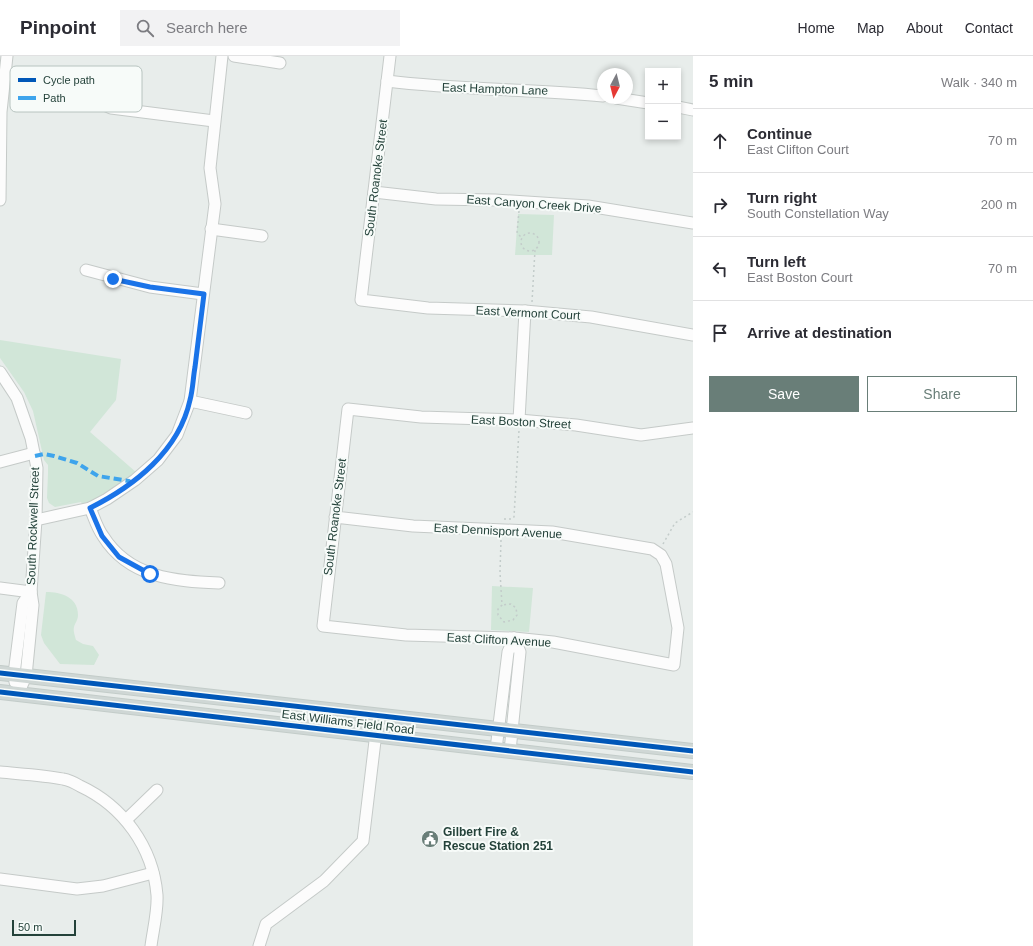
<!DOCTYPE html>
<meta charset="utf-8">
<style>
body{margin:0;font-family:Arial,sans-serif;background:#f2f2f3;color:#2b2b33}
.controls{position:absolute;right:12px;top:12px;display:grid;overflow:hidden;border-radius:0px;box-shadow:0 2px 6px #0003}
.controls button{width:36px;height:36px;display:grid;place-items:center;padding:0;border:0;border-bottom:1px solid #e1e1e2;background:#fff;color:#2b2b33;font:20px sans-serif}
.compass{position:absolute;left:597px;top:12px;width:36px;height:36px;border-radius:50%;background:#fff;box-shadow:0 2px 6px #0003;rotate:187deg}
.scale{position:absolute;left:12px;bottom:10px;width:64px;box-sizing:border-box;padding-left:4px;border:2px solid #24423a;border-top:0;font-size:11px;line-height:14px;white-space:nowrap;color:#24423a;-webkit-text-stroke:3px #f7fbf9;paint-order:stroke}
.stop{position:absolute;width:12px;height:12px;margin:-9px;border:3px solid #1a73e8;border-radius:50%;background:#fff}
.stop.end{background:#1a73e8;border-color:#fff;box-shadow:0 1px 4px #0008}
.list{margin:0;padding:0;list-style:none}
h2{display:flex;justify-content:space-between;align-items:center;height:52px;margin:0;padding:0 16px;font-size:17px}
h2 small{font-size:13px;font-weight:400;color:#7c7c81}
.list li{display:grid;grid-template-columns:26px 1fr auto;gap:12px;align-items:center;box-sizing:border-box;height:64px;padding:0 16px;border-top:1px solid #e1e1e2}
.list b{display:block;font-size:15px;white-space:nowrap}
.list p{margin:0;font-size:13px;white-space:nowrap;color:#7c7c81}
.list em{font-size:13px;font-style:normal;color:#7c7c81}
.actions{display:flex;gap:8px;padding:12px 16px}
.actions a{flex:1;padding:9px 0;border:1px solid #697e78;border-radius:0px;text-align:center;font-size:14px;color:#697e78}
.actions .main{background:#697e78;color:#fff}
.icon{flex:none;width:22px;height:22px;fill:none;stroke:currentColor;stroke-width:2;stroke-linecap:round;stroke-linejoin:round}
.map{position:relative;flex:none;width:693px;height:890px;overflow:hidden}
header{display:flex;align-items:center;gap:24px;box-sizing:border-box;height:56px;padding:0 20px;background:#fff;border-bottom:1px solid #e1e1e2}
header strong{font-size:19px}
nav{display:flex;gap:22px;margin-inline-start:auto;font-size:14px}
.search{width:280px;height:36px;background:#f2f2f3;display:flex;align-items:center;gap:10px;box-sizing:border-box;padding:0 14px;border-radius:0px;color:#7c7c81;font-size:15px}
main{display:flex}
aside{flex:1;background:#fff}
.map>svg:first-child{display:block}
.green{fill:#d1e6d8}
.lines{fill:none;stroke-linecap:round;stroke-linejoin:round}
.minor-casing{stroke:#c5cac8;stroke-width:13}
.major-casing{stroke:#c3ccc9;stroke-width:16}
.path{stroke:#c3ccca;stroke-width:1.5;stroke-dasharray:2 3;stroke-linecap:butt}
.minor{stroke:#fcfcfc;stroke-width:11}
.major{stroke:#cfd7d5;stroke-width:14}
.quiet{stroke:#3ea4ec;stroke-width:4;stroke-dasharray:8 4;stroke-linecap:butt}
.cycleway-casing{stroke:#f7fbf9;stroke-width:8}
.cycleway{stroke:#0057b8;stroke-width:5}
.route{stroke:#1a73e8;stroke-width:5}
.labels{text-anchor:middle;stroke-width:4;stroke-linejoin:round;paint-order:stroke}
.street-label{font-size:12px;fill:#24423a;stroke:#f7fbf9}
.poi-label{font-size:12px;font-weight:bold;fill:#24423a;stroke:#f7fbf9;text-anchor:start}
.key{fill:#f7fbf9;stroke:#b8c4c0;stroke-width:1}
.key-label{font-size:11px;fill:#24423a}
</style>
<header>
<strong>Pinpoint</strong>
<div class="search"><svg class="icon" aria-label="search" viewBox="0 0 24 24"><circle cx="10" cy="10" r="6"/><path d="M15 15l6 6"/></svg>Search here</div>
<nav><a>Home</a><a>Map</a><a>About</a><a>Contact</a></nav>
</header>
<main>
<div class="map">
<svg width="693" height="890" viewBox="0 0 693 890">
<rect width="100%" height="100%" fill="#e8edeb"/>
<g class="green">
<polygon points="518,158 554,159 552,199 515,199"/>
<path d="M0,284L121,303L116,344L90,376L137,417C123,430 100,443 82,448L81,446L55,451L49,447L47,442L48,417V409L44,404L33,355L24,336L0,302Z"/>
<polygon points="492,530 533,532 529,576 491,574"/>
<path d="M46,536C61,536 78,541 78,559C78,564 75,567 74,571C73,575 75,580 76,584L83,588L93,590L99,599L94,609L60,608L44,587L41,579Z"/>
</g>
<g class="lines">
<defs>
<g id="minor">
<polyline points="234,0 280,7"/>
<polyline points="390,0 361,244 428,252 525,255 591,261 693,279"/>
<path d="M387,25C459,34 531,33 603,40"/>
<polyline points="89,42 111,52 214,65"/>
<polyline points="616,42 648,47"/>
<polyline points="678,51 693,54"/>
<polyline points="374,136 436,143 495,144 588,150 693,167"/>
<polyline points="0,144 1,56 7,0"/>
<polyline points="211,173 262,180"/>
<polyline points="86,214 150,231 203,238"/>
<polyline points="0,316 17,342 31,382 37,412 36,464 31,536 33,549 26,620 18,638"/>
<polyline points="190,345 246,357"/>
<polyline points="519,364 525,255"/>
<polyline points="0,406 34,397"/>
<path d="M90,452C94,461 97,472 103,480C129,522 175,525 219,527"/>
<polyline points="335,461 413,470 552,476 652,493 661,499 666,508 678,572 674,609 553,586 514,582 406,579 323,570 348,353 421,361 519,364 576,369 641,379 693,372"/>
<polyline points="36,464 90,452 107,443 135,424 158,404 177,379 190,345 215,148 210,112 222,0"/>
<polyline points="0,532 31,536"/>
<polyline points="15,626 14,618 23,547 31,536"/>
<polyline points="496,693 508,596 514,582"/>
<polyline points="510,695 520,596 514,582"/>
<path d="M0,716C21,718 43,719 63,723C69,724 75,727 80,730C123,750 153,791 157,839C158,855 153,874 151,890"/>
<polyline points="126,764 157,734"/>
<polyline points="0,823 77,833 103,830 153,817"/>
<polyline points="259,890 266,868 324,825 363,785 378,660"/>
</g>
<g id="major">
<polyline points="0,617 693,695"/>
<polyline points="0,636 693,716"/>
</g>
</defs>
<use href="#minor" class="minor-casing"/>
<use href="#major" class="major-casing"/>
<g class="path">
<polyline points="519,155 517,177 522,182"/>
<circle cx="530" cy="186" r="9"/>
<polyline points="532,246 535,194"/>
<polyline points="504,463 512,463 514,461 519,374"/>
<polyline points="501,484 500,516 502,549 498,553 498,559 504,566 513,564 517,559 516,552 511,548 502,549"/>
<polyline points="663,488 675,467 693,456"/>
</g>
<use href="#minor" class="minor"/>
<use href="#major" class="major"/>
<polyline class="quiet" points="35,400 44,398 54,400 77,407 98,420 129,425 131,427"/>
<defs>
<g id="cycleway">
<polyline points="0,617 693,695"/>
<polyline points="0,636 693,716"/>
</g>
</defs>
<use href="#cycleway" class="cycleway-casing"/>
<use href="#cycleway" class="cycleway"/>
</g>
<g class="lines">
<path class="route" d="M113,223L150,231L204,238C201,262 198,287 195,311C193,322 193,333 190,344C179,395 134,430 90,452L102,480L119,501L150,518"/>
</g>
<defs>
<symbol id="civic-disc" viewBox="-11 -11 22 22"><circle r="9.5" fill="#697e78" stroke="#f7fbf9"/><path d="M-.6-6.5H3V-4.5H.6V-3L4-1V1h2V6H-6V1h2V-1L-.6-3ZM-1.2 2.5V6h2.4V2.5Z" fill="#fff"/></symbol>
</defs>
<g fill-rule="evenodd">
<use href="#civic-disc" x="420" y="773" width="20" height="20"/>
</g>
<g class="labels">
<g class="street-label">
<text transform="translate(495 33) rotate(2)" y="4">East Hampton Lane</text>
<text transform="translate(376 122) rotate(-83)" y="4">South Roanoke Street</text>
<text transform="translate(534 148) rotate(4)" y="4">East Canyon Creek Drive</text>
<text transform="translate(528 257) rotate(3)" y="4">East Vermont Court</text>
<text transform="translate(521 366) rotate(3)" y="4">East Boston Street</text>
<text transform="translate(335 461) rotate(-83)" y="4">South Roanoke Street</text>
<text transform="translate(33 470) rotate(-88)" y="4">South Rockwell Street</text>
<text transform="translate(498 475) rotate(3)" y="4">East Dennisport Avenue</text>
<text transform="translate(499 584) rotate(3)" y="4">East Clifton Avenue</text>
<text transform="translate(348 666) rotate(7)" y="4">East Williams Field Road</text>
</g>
<g class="poi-label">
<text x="443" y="780">Gilbert Fire &amp;<tspan x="443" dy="14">Rescue Station 251</tspan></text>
</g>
</g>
<rect x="10" y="10" width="132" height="46" rx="6" class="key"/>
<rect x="18" y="22" width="18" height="4" fill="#0057b8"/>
<rect x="18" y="40" width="18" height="4" fill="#3ea4ec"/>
<g class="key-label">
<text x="43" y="28">Cycle path</text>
<text x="43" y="46">Path</text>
</g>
</svg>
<div class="controls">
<button>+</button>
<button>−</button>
</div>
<svg class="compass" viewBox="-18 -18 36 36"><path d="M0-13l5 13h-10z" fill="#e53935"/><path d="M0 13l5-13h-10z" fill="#7c7c81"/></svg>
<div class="scale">50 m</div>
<div class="stop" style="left:150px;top:518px"></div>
<div class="stop end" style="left:113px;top:223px"></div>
</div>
<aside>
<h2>5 min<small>Walk · 340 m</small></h2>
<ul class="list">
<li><svg class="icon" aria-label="ahead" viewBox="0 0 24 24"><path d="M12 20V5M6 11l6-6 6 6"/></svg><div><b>Continue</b><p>East Clifton Court</p></div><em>70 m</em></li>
<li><svg class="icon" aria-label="right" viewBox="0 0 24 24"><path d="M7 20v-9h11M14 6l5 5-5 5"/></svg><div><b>Turn right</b><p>South Constellation Way</p></div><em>200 m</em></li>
<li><svg class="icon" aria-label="left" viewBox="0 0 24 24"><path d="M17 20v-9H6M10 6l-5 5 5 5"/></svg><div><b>Turn left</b><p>East Boston Court</p></div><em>70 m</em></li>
<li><svg class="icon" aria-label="arrive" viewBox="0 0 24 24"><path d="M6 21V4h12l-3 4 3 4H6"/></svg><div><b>Arrive at destination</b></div></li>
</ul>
<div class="actions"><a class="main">Save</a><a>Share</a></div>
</aside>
</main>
